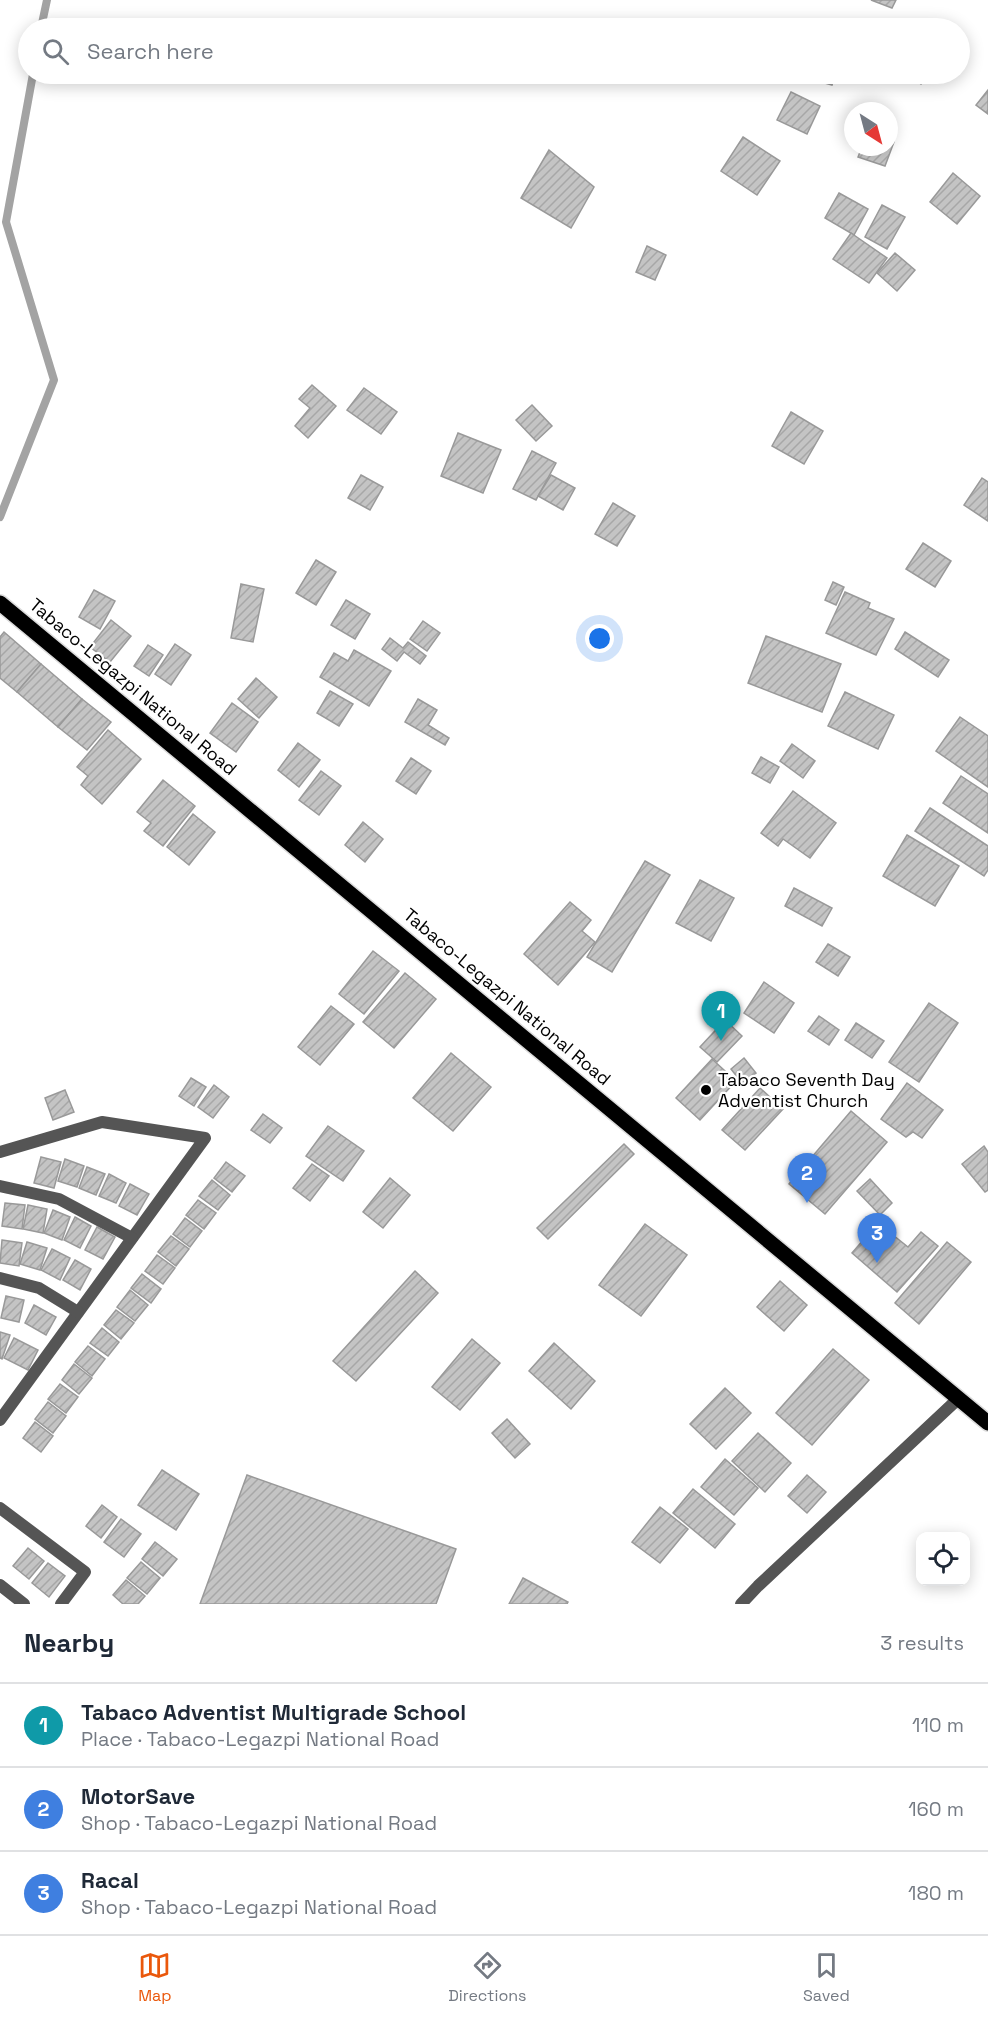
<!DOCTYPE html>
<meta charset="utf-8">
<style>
body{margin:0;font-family:"Space Grotesk",sans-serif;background:#f2f2f3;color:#1f2937}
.controls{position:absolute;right:18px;bottom:18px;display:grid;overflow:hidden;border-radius:12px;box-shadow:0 3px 15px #0003}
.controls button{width:54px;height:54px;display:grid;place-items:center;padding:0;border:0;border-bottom:2px solid #e0e1e3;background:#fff;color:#1f2937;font:30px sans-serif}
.compass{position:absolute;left:844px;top:102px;width:54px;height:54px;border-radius:50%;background:#fff;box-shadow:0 3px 15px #0003;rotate:144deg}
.you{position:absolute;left:600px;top:639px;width:21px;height:21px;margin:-15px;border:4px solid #fff;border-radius:50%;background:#1a73e8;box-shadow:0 0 0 9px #1a73e833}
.badge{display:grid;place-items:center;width:39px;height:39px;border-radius:50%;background:#ea580c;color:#fff;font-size:20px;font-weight:700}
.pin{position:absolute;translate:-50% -50px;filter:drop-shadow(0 2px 3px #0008)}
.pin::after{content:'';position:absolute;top:32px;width:21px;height:18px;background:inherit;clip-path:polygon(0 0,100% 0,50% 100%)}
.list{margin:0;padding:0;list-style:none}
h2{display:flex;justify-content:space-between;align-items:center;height:78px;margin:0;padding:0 24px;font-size:26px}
h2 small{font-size:20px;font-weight:400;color:#747a83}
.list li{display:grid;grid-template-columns:39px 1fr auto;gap:18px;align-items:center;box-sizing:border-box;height:84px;padding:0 24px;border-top:2px solid #e0e1e3}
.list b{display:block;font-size:22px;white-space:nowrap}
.list p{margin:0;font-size:20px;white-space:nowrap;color:#747a83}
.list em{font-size:20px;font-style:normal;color:#747a83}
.icon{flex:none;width:33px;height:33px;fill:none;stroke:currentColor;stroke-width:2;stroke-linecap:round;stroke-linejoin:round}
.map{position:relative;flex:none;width:988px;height:1604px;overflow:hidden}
.search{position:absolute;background:#fff;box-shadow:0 3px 15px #0003;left:18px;right:18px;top:18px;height:66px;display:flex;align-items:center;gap:15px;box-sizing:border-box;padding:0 21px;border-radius:33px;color:#747a83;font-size:22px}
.sheet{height:330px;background:#fff}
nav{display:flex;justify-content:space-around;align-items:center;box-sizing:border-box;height:84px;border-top:2px solid #e0e1e3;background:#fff;font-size:16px;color:#747a83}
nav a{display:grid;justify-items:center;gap:3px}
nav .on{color:#ea580c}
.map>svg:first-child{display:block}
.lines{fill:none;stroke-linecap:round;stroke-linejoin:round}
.stream{stroke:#a3a3a3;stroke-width:8}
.building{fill:url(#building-hatch);stroke:#999;stroke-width:1.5}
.primary-casing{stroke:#dbdbdb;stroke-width:18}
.minor{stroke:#555;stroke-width:12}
.primary{stroke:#000;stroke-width:15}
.poi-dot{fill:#000;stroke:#fff;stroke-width:2}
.labels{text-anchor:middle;stroke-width:4.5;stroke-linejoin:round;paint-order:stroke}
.street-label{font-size:18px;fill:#000;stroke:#fff}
.poi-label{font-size:18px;fill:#000;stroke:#fff;text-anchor:start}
</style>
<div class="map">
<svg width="988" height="1604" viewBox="0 0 988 1604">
<defs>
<pattern id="building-hatch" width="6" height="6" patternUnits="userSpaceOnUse" patternTransform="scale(1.5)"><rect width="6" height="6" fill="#c4c4c4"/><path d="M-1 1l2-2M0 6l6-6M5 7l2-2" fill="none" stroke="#a7a7a7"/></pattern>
</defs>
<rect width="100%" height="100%" fill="#fff"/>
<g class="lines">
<g class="stream">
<polyline points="41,28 47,0"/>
<polyline points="0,517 54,380 6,222 33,74"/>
</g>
</g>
<g class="building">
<polygon points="871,0 896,0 892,8"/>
<polygon points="793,74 835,74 832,85"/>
<polygon points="906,74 928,74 921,84"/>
<polygon points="988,90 988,114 976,105"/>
<polygon points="791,92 820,106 807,134 777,120"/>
<polygon points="743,137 780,161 757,195 721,171"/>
<polygon points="889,140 894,142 885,166 858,157 862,147 889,147"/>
<polygon points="549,150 594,187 571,228 521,198"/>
<polygon points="953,173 980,196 957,224 930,202"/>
<polygon points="839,193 868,209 854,235 825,218"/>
<polygon points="882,205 905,217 887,249 865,237"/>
<polygon points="851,233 887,258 869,283 833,259"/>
<polygon points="647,246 666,255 655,280 636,272"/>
<polygon points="895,253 915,270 897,291 877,273"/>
<polygon points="312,385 336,406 308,438 295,426 310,408 299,399"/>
<polygon points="364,388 397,412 381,434 347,410"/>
<polygon points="532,405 552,426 536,441 516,420"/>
<polygon points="791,412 823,431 804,464 772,446"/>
<polygon points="458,433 501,450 483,493 441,476"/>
<polygon points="532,451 556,463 536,500 513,489"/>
<polygon points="361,475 383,487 370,510 348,498"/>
<polygon points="551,475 575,488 563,510 538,496"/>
<polygon points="982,478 988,482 988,521 964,505"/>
<polygon points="613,503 635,516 617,546 595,534"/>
<polygon points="923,543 951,561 935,587 906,569"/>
<polygon points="316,560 336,572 316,605 296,593"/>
<polygon points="833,582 844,587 836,605 825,600"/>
<polygon points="241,584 264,589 253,642 231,638"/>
<polygon points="94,590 115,601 100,629 79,617"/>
<polygon points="845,592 870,603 868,608 894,619 876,655 826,633"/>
<polygon points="346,600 370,614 355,639 331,625"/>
<polygon points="111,620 131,636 110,662 90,647"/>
<polygon points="423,621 440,633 427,651 410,639"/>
<polygon points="4,632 41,664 17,692 0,678 0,637"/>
<polygon points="905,632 949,660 938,677 895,649"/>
<polygon points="766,636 841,664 822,712 748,683"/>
<polygon points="390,638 403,648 408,642 426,656 420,664 404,652 397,661 382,649"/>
<polygon points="175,644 191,655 171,685 155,674"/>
<polygon points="148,645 163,655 149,676 134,666"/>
<polygon points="354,650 391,671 369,706 320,677 334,653 348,661"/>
<polygon points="41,664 82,699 58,727 17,692"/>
<polygon points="256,678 277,697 259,718 238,699"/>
<polygon points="330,691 353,704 339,726 317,713"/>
<polygon points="845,692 894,715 878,749 828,726"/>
<polygon points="82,699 111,722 87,750 58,727"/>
<polygon points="418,699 437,710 428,725 449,738 445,745 405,722"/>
<polygon points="232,703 258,722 236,752 210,733"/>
<polygon points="960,717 988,736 988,787 936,751"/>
<polygon points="108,730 141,759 102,804 81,785 88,776 77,767"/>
<polygon points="298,743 320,760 299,787 278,770"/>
<polygon points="792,744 815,761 803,778 780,761"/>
<polygon points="761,757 779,767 770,783 752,773"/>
<polygon points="411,758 431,771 416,794 396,781"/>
<polygon points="321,771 341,786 319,815 299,800"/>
<polygon points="961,776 988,794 988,833 943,803"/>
<polygon points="163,780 195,806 163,846 144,831 151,823 137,812"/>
<polygon points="793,791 836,823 810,858 783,839 778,846 761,833"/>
<polygon points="930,808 988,846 988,870 984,876 915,831"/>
<polygon points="193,814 215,832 189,865 167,847"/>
<polygon points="363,822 383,839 365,862 345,845"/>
<polygon points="907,835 959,866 935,906 883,876"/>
<polygon points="645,861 670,875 612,972 587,957"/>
<polygon points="700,880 734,898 711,941 676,923"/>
<polygon points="794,888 832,908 822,926 785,906"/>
<polygon points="570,902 591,920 582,931 595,942 558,985 524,954"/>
<polygon points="828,944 850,957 838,976 816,962"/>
<polygon points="373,951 399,971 364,1014 339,994"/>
<polygon points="405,973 436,999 394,1048 363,1022"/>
<polygon points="764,982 794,1003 774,1033 744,1013"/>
<polygon points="929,1003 958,1023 919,1082 889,1062"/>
<polygon points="331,1006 354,1024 320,1065 298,1047"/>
<polygon points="819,1016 839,1030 829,1045 808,1031"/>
<polygon points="725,1020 742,1036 717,1062 700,1047"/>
<polygon points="856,1023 884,1041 872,1058 845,1040"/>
<polygon points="451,1053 491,1087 453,1131 413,1098"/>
<polygon points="744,1058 756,1073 742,1083 731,1069"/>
<polygon points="712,1059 736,1081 700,1120 676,1098"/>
<polygon points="191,1078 206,1087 194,1106 179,1096"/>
<polygon points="907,1083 943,1110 922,1138 913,1132 906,1137 881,1119"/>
<polygon points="214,1085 229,1097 213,1118 198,1107"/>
<polygon points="760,1088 783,1109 745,1150 722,1130"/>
<polygon points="65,1090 74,1112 53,1120 45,1098"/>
<polygon points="851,1111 887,1142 825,1214 789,1184"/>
<polygon points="263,1114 282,1128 270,1143 251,1130"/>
<polygon points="328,1126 364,1151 343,1181 306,1156"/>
<polygon points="624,1144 634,1154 548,1239 537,1228"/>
<polygon points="984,1146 988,1152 988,1190 985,1192 962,1164"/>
<polygon points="41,1157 61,1162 54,1188 34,1183"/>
<polygon points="65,1159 84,1166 77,1187 58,1181"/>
<polygon points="226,1162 245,1176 232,1192 214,1178"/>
<polygon points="312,1164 329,1176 310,1201 293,1188"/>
<polygon points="87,1167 105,1174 96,1195 79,1188"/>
<polygon points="109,1174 126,1183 116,1203 99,1196"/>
<polygon points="390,1178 410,1195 383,1228 363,1212"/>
<polygon points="870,1179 892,1203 880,1215 857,1191"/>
<polygon points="212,1180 230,1195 218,1210 199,1196"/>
<polygon points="130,1184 149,1194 137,1215 119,1206"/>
<polygon points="198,1200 216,1213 204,1229 186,1215"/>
<polygon points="5,1203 25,1205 22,1229 2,1226"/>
<polygon points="28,1205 47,1209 43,1233 23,1229"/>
<polygon points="53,1210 70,1217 62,1240 44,1233"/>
<polygon points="75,1217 91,1226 80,1248 64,1240"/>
<polygon points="185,1218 202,1231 190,1247 173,1234"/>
<polygon points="878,1223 908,1247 921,1232 938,1246 897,1292 852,1253"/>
<polygon points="645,1224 687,1255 641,1316 599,1285"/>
<polygon points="97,1227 115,1237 103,1259 85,1250"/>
<polygon points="171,1236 189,1249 176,1266 158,1252"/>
<polygon points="2,1240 22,1243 19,1266 0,1263"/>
<polygon points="27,1242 47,1248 40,1270 20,1264"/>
<polygon points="947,1242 971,1262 919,1324 895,1303"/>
<polygon points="52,1249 70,1258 60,1280 41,1270"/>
<polygon points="157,1255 175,1268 163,1284 145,1271"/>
<polygon points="75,1260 91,1269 80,1290 63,1280"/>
<polygon points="415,1271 438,1293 356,1381 333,1361"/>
<polygon points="142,1274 161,1289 151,1303 131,1288"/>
<polygon points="780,1281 807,1305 784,1331 757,1307"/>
<polygon points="130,1290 148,1305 135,1321 117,1307"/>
<polygon points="6,1296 24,1300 19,1322 1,1318"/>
<polygon points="34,1305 56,1317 46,1335 25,1323"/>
<polygon points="116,1310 134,1323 121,1339 104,1325"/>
<polygon points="102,1328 119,1342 108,1356 90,1343"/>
<polygon points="0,1332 10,1335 2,1359 0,1358"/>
<polygon points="14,1338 38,1350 28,1370 4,1358"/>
<polygon points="472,1339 500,1363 460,1410 432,1387"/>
<polygon points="554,1343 595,1381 571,1409 529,1371"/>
<polygon points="88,1346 105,1359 92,1376 75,1362"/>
<polygon points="833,1349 869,1380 812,1445 776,1413"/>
<polygon points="74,1364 92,1378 79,1394 62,1380"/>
<polygon points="60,1384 78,1397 66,1413 48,1399"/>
<polygon points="725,1388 751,1413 716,1449 690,1424"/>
<polygon points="48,1402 66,1416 53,1433 35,1419"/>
<polygon points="507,1419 530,1444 515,1458 492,1433"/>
<polygon points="35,1422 53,1436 41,1452 23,1438"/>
<polygon points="758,1433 791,1463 765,1492 732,1461"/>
<polygon points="725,1459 758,1488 734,1515 701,1487"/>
<polygon points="162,1470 199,1494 176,1530 138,1505"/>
<polygon points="247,1475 456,1549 436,1604 200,1604"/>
<polygon points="807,1475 826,1492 807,1513 788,1496"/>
<polygon points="693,1489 735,1524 715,1548 673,1513"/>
<polygon points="102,1505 117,1517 101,1538 86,1526"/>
<polygon points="660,1507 688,1529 660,1563 632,1542"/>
<polygon points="121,1519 141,1534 124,1557 104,1542"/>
<polygon points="155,1542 177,1559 163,1576 142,1559"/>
<polygon points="28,1548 44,1561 29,1579 13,1566"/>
<polygon points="141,1562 160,1578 147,1594 127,1578"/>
<polygon points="48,1563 65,1576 49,1597 32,1583"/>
<polygon points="523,1578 568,1602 567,1604 509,1604"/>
<polygon points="126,1580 145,1596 138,1604 123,1604 113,1595"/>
</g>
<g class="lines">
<defs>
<polyline id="primary" points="0,603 988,1423"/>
</defs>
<use href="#primary" class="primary-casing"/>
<g class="minor">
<polyline points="0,1152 102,1122 205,1138 0,1420"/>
<polyline points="0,1186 59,1199 132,1238"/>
<polyline points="0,1278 39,1288 78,1312"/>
<polyline points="0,1508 85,1572 61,1604"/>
<polyline points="0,1585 24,1604"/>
<polyline points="741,1604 758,1586 959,1398"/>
</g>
<use href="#primary" class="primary"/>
</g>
<circle class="poi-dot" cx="706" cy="1090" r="6"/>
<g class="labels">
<g class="street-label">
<text transform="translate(133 687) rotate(40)" y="6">Tabaco-Legazpi National Road</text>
<text transform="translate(507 997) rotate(40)" y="6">Tabaco-Legazpi National Road</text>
</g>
<g class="poi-label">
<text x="718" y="1086">Tabaco Seventh Day<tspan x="718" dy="21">Adventist Church</tspan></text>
</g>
</g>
</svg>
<div class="controls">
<button><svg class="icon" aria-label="locate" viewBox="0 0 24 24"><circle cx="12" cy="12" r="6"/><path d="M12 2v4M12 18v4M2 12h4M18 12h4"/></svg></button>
</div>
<svg class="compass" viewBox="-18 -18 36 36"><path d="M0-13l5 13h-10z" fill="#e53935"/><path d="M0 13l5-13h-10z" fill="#747a83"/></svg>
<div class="you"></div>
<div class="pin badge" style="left:721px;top:1041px;background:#0f9aa8">1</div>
<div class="pin badge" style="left:807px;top:1203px;background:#3f7fe0">2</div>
<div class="pin badge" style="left:877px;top:1263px;background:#3f7fe0">3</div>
<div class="search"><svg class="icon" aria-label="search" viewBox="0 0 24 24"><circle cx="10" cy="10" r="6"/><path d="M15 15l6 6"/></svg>Search here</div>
</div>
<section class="sheet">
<h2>Nearby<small>3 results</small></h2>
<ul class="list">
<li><span class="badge" style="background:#0f9aa8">1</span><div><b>Tabaco Adventist Multigrade School</b><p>Place · Tabaco-Legazpi National Road</p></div><em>110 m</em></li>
<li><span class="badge" style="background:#3f7fe0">2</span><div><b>MotorSave</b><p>Shop · Tabaco-Legazpi National Road</p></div><em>160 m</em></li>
<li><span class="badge" style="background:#3f7fe0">3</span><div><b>Racal</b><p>Shop · Tabaco-Legazpi National Road</p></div><em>180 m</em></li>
</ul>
</section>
<nav>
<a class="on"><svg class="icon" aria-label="map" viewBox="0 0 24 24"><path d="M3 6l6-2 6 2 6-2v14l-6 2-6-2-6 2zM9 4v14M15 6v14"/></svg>Map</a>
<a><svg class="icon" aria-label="directions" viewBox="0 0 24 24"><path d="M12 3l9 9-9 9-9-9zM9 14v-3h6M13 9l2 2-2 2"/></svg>Directions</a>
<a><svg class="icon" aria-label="saved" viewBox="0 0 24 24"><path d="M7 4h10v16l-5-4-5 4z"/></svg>Saved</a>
</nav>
